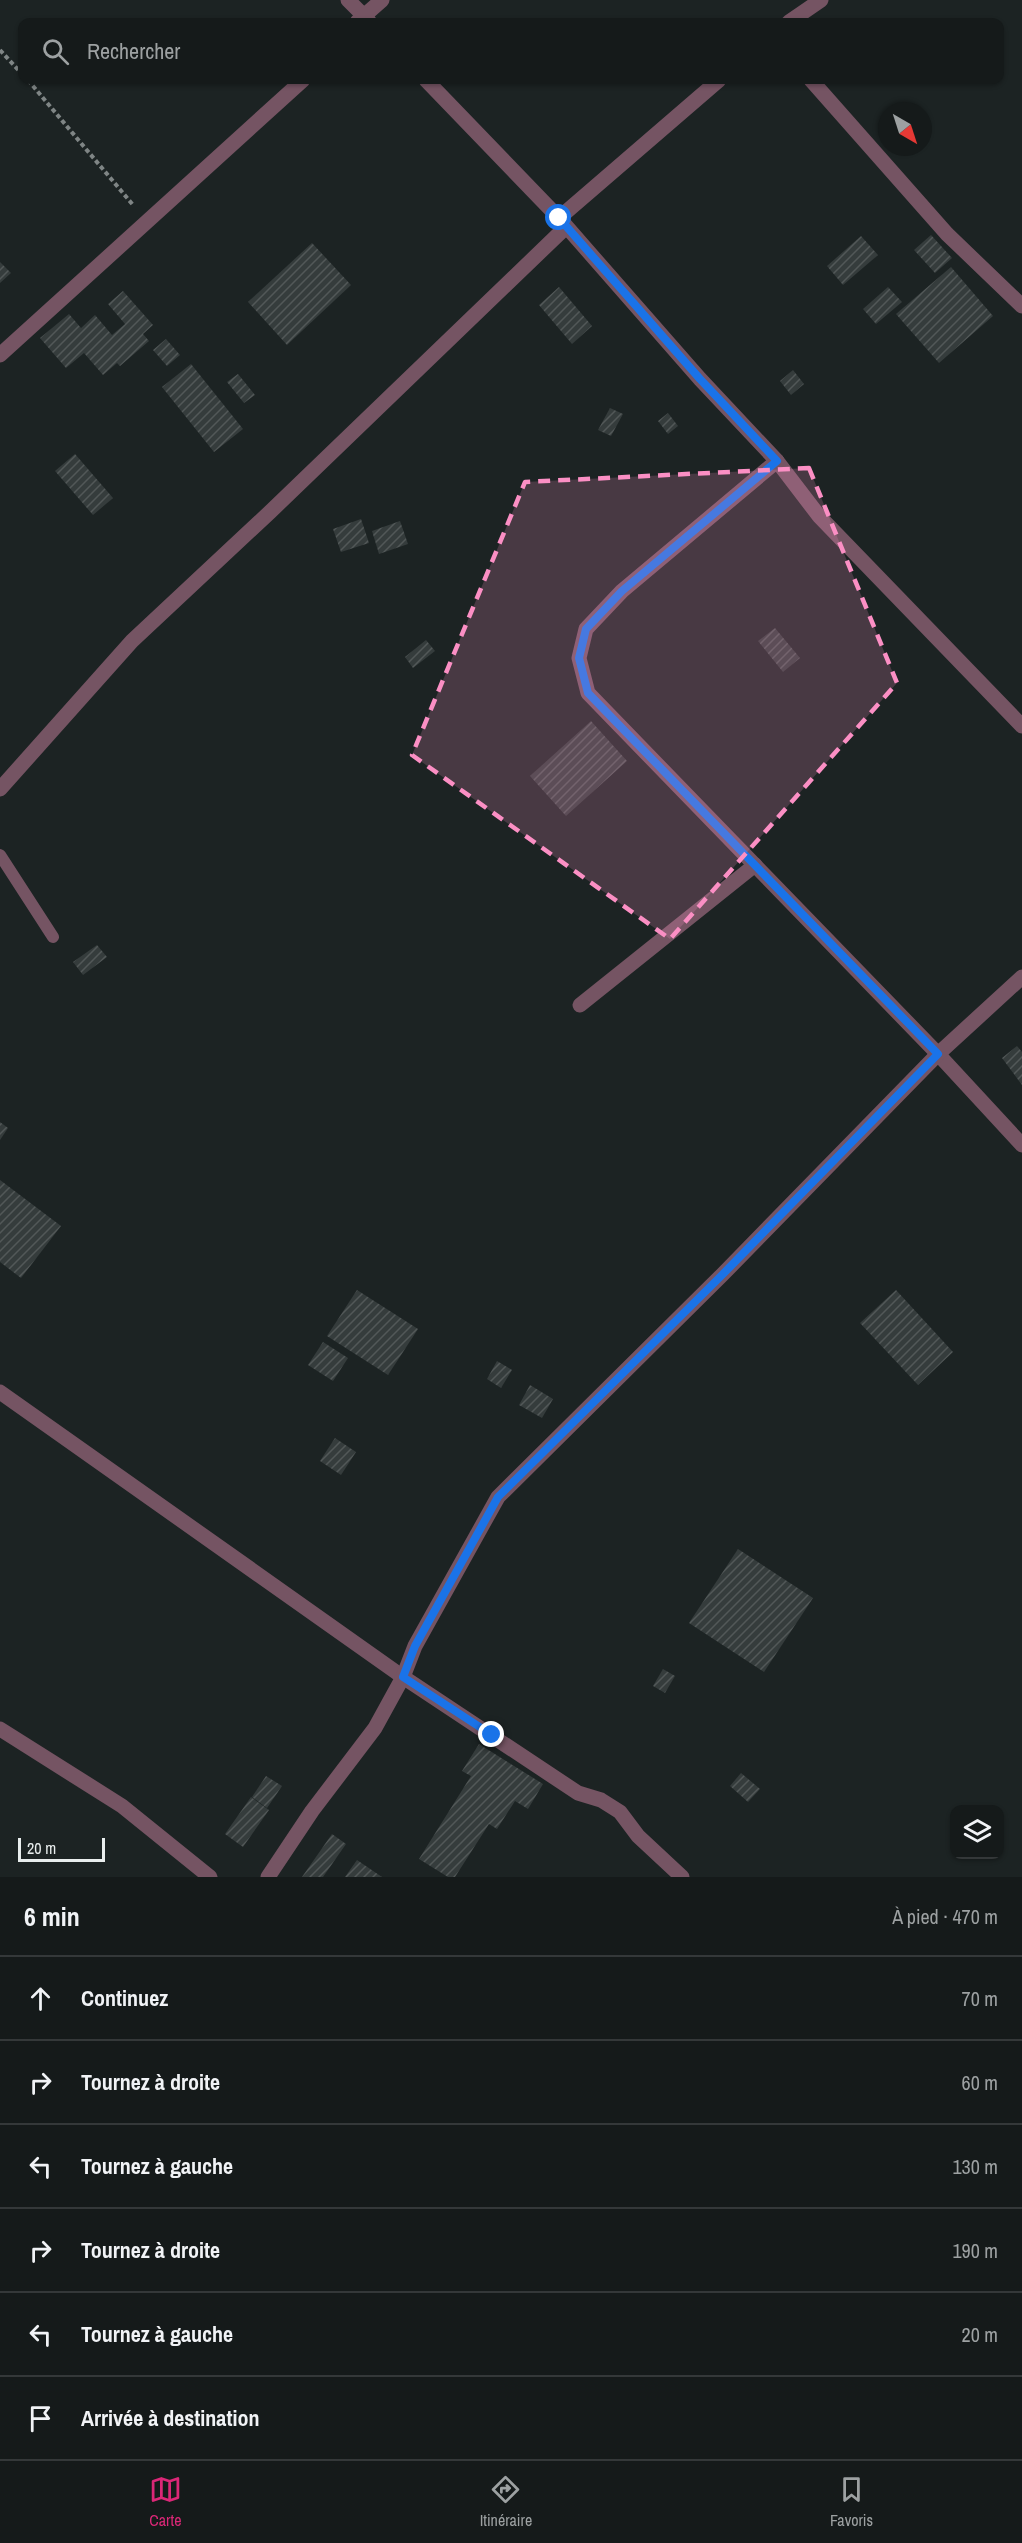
<!DOCTYPE html>
<html lang="fr">
<meta charset="utf-8">
<style>
body{margin:0;font-family:"Archivo Narrow",sans-serif;background:#222727;color:#f1f3f6}
.controls{position:absolute;right:18px;bottom:18px;display:grid;overflow:hidden;border-radius:12px;box-shadow:0 2px 4px #0004}
.controls button{width:54px;height:54px;display:grid;place-items:center;padding:0;border:0;border-bottom:2px solid #343839;background:#151a1a;color:#f1f3f6;font:30px sans-serif}
.compass{position:absolute;left:878px;top:102px;width:54px;height:54px;border-radius:50%;background:#151a1a;box-shadow:0 2px 4px #0004;rotate:141deg}
.scale{position:absolute;left:18px;bottom:15px;width:87px;box-sizing:border-box;padding-left:6px;border:3px solid #e9eeee;border-top:0;font-size:16px;line-height:21px;white-space:nowrap;color:#e9eeee;-webkit-text-stroke:4px #1c2323;paint-order:stroke}
.stop{position:absolute;width:18px;height:18px;margin:-14px;border:4px solid #1a73e8;border-radius:50%;background:#fff}
.stop.end{background:#1a73e8;border-color:#fff;box-shadow:0 2px 6px #0008}
.list{margin:0;padding:0;list-style:none}
h2{display:flex;justify-content:space-between;align-items:center;height:78px;margin:0;padding:0 24px;font-size:26px}
h2 small{font-size:20px;font-weight:400;color:#9da1a2}
.list li{display:grid;grid-template-columns:39px 1fr auto;gap:18px;align-items:center;box-sizing:border-box;height:84px;padding:0 24px;border-top:2px solid #343839}
.list b{display:block;font-size:22px;white-space:nowrap}
.list em{font-size:20px;font-style:normal;color:#9da1a2}
.icon{flex:none;width:33px;height:33px;fill:none;stroke:currentColor;stroke-width:2;stroke-linecap:round;stroke-linejoin:round}
.map{position:relative;flex:none;width:1022px;height:1877px;overflow:hidden}
.search{position:absolute;background:#151a1a;box-shadow:0 2px 4px #0004;left:18px;right:18px;top:18px;height:66px;display:flex;align-items:center;gap:15px;box-sizing:border-box;padding:0 21px;border-radius:12px;color:#9da1a2;font-size:22px}
.sheet{height:582px;background:#151a1a}
nav{display:flex;justify-content:space-around;align-items:center;box-sizing:border-box;height:84px;border-top:2px solid #343839;background:#151a1a;font-size:16px;color:#9da1a2}
nav a{display:grid;justify-items:center;gap:3px}
nav .on{color:#db2777}
.map>svg:first-child{display:block}
.building{fill:url(#building-hatch)}
.lines{fill:none;stroke-linecap:round;stroke-linejoin:round}
.path{stroke:#7f8585;stroke-width:4;stroke-dasharray:4.5 3;stroke-linecap:butt}
.service{stroke:#755463;stroke-width:12}
.minor{stroke:#755463;stroke-width:15}
.route{stroke:#1a73e8;stroke-width:8}
.marked{fill:#fb8fc4;fill-opacity:0.2;stroke:#fb8fc4;stroke-width:4.5;stroke-dasharray:12 8;stroke-linejoin:round}
</style>
<div class="map">
<svg width="1022" height="1877" viewBox="0 0 1022 1877">
<defs>
<pattern id="building-hatch" width="6" height="6" patternUnits="userSpaceOnUse" patternTransform="scale(1.5)"><rect width="6" height="6" fill="#353c3c"/><path d="M-1 1l2-2M0 6l6-6M5 7l2-2" fill="none" stroke="#525858"/></pattern>
</defs>
<rect width="100%" height="100%" fill="#1c2323"/>
<g class="building">
<polygon points="931,235 952,258 935,273 914,250"/>
<polygon points="861,236 878,255 843,285 827,266"/>
<polygon points="312,243 351,285 287,345 248,302"/>
<polygon points="0,262 11,273 0,283"/>
<polygon points="951,267 993,316 939,363 896,314"/>
<polygon points="559,287 592,326 572,344 539,305"/>
<polygon points="888,287 902,302 876,324 863,309"/>
<polygon points="123,291 153,325 143,334 149,341 120,366 117,363 103,375 84,353 66,368 40,338 69,314 81,328 95,315 112,335 125,324 108,304"/>
<polygon points="166,339 180,355 167,366 153,350"/>
<polygon points="191,364 243,429 214,452 162,387"/>
<polygon points="793,370 804,384 791,395 780,381"/>
<polygon points="238,374 255,395 244,403 227,382"/>
<polygon points="610,408 623,414 611,436 598,430"/>
<polygon points="668,413 678,426 668,434 658,421"/>
<polygon points="75,454 113,498 93,515 55,471"/>
<polygon points="361,519 369,543 341,552 333,529"/>
<polygon points="400,521 408,544 379,554 372,531"/>
<polygon points="775,628 800,658 783,672 758,641"/>
<polygon points="426,640 435,651 413,668 405,657"/>
<polygon points="591,721 627,761 566,816 530,776"/>
<polygon points="97,945 107,957 83,975 73,962"/>
<polygon points="1017,1046 1022,1052 1022,1085 1002,1058"/>
<polygon points="0,1122 8,1128 0,1140"/>
<polygon points="0,1180 61,1226 21,1278 0,1262"/>
<polygon points="357,1290 418,1329 388,1375 327,1336"/>
<polygon points="896,1290 953,1352 918,1385 860,1323"/>
<polygon points="323,1342 348,1358 333,1381 308,1365"/>
<polygon points="497,1361 512,1370 501,1388 487,1379"/>
<polygon points="530,1385 553,1399 542,1418 519,1405"/>
<polygon points="335,1438 356,1452 341,1475 320,1461"/>
<polygon points="738,1549 813,1598 764,1672 689,1623"/>
<polygon points="663,1669 675,1676 665,1693 653,1686"/>
<polygon points="479,1744 543,1784 528,1809 515,1801 497,1829 489,1824 455,1877 448,1877 419,1859 471,1776 462,1771"/>
<polygon points="741,1773 760,1789 748,1802 730,1786"/>
<polygon points="266,1776 282,1786 267,1808 252,1797"/>
<polygon points="251,1797 269,1810 243,1847 225,1834"/>
<polygon points="332,1834 346,1844 323,1877 302,1877"/>
<polygon points="357,1860 382,1877 345,1877"/>
</g>
<g class="lines">
<g class="path">
<polyline points="0,50 22,74"/>
<polyline points="28,80 133,205"/>
</g>
<polyline class="service" points="0,855 53,937"/>
<g class="minor">
<polyline points="348,0 369,21"/>
<polyline points="357,22 382,0"/>
<polyline points="789,22 821,0"/>
<polyline points="426,80 559,218 700,379 777,461 819,516 1022,726"/>
<polyline points="811,80 947,234 1022,306"/>
<polyline points="559,218 719,80"/>
<polyline points="0,355 303,80"/>
<polyline points="777,461 622,591 586,629 579,658 588,693 938,1054 1022,1145"/>
<polyline points="0,789 132,641 270,512 566,227"/>
<polyline points="580,1005 755,865"/>
<polyline points="0,1392 403,1677 578,1793 601,1800 620,1812 638,1836 682,1877"/>
<polyline points="0,1729 122,1806 210,1877"/>
<polyline points="268,1877 312,1811 375,1728 403,1677 415,1646 498,1497 722,1275 938,1054 1022,977"/>
</g>
</g>
<g class="lines">
<polyline class="route" points="492,1735 403,1677 415,1646 498,1497 722,1275 938,1054 588,693 579,658 586,629 622,591 777,461 700,379 559,218"/>
</g>
<path class="marked" d="M809,468L897,683L670,939L412,755L525,482Z"/>
</svg>
<div class="controls">
<button><svg class="icon" aria-label="layers" viewBox="0 0 24 24"><path d="M12 4l9 5-9 5-9-5zM3 14l9 5 9-5"/></svg></button>
</div>
<svg class="compass" viewBox="-18 -18 36 36"><path d="M0-13l5 13h-10z" fill="#e53935"/><path d="M0 13l5-13h-10z" fill="#9da1a2"/></svg>
<div class="scale">20 m</div>
<div class="stop" style="left:559px;top:218px"></div>
<div class="stop end" style="left:492px;top:1735px"></div>
<div class="search"><svg class="icon" aria-label="search" viewBox="0 0 24 24"><circle cx="10" cy="10" r="6"/><path d="M15 15l6 6"/></svg>Rechercher</div>
</div>
<section class="sheet">
<h2>6 min<small>À pied · 470 m</small></h2>
<ul class="list">
<li><svg class="icon" aria-label="ahead" viewBox="0 0 24 24"><path d="M12 20V5M6 11l6-6 6 6"/></svg><div><b>Continuez</b></div><em>70 m</em></li>
<li><svg class="icon" aria-label="right" viewBox="0 0 24 24"><path d="M7 20v-9h11M14 6l5 5-5 5"/></svg><div><b>Tournez à droite</b></div><em>60 m</em></li>
<li><svg class="icon" aria-label="left" viewBox="0 0 24 24"><path d="M17 20v-9H6M10 6l-5 5 5 5"/></svg><div><b>Tournez à gauche</b></div><em>130 m</em></li>
<li><svg class="icon" aria-label="right" viewBox="0 0 24 24"><path d="M7 20v-9h11M14 6l5 5-5 5"/></svg><div><b>Tournez à droite</b></div><em>190 m</em></li>
<li><svg class="icon" aria-label="left" viewBox="0 0 24 24"><path d="M17 20v-9H6M10 6l-5 5 5 5"/></svg><div><b>Tournez à gauche</b></div><em>20 m</em></li>
<li><svg class="icon" aria-label="arrive" viewBox="0 0 24 24"><path d="M6 21V4h12l-3 4 3 4H6"/></svg><div><b>Arrivée à destination</b></div></li>
</ul>
</section>
<nav>
<a class="on"><svg class="icon" aria-label="map" viewBox="0 0 24 24"><path d="M3 6l6-2 6 2 6-2v14l-6 2-6-2-6 2zM9 4v14M15 6v14"/></svg>Carte</a>
<a><svg class="icon" aria-label="directions" viewBox="0 0 24 24"><path d="M12 3l9 9-9 9-9-9zM9 14v-3h6M13 9l2 2-2 2"/></svg>Itinéraire</a>
<a><svg class="icon" aria-label="saved" viewBox="0 0 24 24"><path d="M7 4h10v16l-5-4-5 4z"/></svg>Favoris</a>
</nav>
